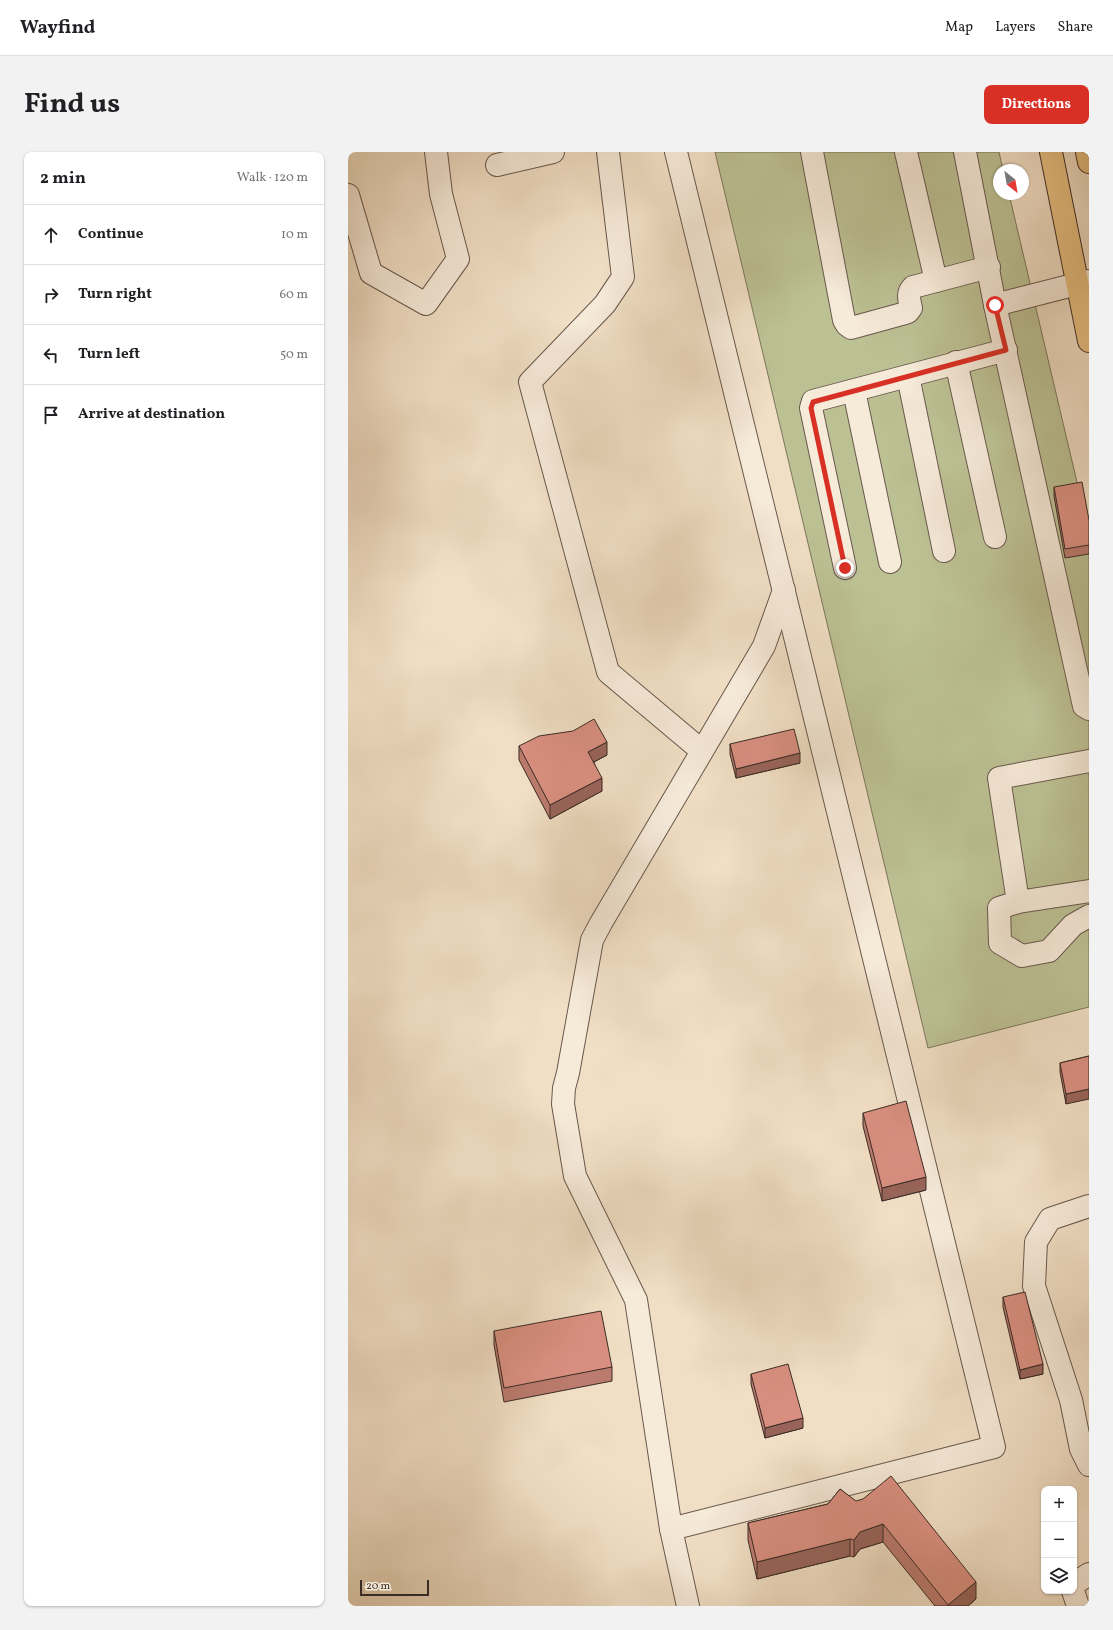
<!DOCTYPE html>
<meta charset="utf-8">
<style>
body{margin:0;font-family:Vollkorn,serif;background:#f2f2f2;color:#202124}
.controls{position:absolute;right:12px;bottom:12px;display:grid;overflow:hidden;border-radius:8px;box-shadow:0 1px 3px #0004}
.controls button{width:36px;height:36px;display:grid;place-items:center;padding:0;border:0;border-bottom:1px solid #e0e0e0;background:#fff;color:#202124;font:20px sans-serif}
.compass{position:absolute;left:645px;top:12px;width:36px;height:36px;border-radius:50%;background:#fff;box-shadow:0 1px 3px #0004;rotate:149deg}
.scale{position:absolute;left:12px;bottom:10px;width:69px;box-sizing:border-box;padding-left:4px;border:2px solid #3a2b25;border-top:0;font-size:11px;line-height:14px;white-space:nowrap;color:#3a2b25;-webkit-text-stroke:3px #f6ead9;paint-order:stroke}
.stop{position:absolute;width:12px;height:12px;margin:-9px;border:3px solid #d93025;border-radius:50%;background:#fff}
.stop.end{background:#d93025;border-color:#fff;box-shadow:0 1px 4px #0008}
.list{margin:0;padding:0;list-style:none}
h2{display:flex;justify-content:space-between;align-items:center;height:52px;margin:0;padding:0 16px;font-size:17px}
h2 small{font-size:13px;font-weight:400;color:#757577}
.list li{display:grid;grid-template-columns:26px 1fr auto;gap:12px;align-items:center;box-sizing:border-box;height:60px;padding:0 16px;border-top:1px solid #e0e0e0}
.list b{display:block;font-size:15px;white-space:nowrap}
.list em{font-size:13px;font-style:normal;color:#757577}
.icon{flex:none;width:22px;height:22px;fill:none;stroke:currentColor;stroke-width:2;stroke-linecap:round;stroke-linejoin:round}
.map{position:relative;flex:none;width:741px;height:1454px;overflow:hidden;border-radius:8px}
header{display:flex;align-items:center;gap:24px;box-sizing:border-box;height:56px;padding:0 20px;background:#fff;border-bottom:1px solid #e0e0e0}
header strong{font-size:19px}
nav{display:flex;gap:22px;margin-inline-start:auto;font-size:14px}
.intro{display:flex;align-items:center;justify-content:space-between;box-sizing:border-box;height:96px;padding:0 24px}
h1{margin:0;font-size:28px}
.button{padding:10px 18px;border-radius:8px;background:#d93025;color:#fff;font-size:14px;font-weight:700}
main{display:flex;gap:24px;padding:0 24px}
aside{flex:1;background:#fff;border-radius:8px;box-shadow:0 1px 3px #0004}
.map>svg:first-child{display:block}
.green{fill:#bcc194;stroke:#7b765c}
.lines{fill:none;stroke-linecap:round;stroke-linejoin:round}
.minor-casing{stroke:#68584d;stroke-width:24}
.major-casing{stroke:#3a2b25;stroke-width:24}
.minor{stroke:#f6ead9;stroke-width:22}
.major{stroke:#e8c082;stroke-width:22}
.wall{fill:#bb7b6e;stroke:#3a2b25}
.shaded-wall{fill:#98645a;stroke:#3a2b25}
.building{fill:#d98f80;stroke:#3a2b25}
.route{stroke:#d93025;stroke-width:5}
</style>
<header>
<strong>Wayfind</strong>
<nav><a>Map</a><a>Layers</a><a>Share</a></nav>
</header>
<div class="intro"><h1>Find us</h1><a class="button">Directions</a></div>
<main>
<aside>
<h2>2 min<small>Walk · 120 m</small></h2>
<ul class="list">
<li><svg class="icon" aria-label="ahead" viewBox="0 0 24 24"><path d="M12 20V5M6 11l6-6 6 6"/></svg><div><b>Continue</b></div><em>10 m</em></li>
<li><svg class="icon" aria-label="right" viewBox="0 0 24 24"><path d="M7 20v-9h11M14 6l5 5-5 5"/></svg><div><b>Turn right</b></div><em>60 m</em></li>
<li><svg class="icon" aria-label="left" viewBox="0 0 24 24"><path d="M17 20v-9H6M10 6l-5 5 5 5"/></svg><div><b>Turn left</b></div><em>50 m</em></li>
<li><svg class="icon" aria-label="arrive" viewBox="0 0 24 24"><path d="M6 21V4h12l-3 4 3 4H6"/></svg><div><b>Arrive at destination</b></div></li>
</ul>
</aside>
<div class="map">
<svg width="741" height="1454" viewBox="0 0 741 1454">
<rect width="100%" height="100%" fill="#f1dfc5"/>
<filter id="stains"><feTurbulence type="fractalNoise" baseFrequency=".005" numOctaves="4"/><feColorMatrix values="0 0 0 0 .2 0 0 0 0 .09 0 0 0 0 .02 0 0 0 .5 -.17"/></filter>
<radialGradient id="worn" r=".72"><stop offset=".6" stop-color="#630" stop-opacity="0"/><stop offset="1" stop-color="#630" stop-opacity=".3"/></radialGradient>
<polygon class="green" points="367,0 651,0 655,18 651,18 651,42 661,42 741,381 741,855 580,896"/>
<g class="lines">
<defs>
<g id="minor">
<polyline points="260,0 275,125 257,152 182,230 260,520 354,599"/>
<polyline points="328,0 646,1295 323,1377 340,1454"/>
<path d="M464,0L496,168L499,173L503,176L554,162L560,160L563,156C561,147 559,141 565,135L641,115"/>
<polyline points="558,0 588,129"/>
<polyline points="617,0 647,153 741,129"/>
<polyline points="149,13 205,0"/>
<polyline points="0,43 23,121 78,152 110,107 93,42 88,0"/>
<polyline points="647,153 736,554 741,557"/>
<polyline points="608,210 647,385"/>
<polyline points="560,224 596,399"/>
<polyline points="506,239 542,410"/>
<polyline points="497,416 463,256 465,249 658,198"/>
<polyline points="741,609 651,626 670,750 651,756 652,791 674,804 701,799 725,773 741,764"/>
<polyline points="670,750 741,739"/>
<polyline points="741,1054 702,1067 688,1090 686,1134 723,1248 733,1297 741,1313"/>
<polyline points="323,1377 288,1148 227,1024 215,952 216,936 220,921 244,788 253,771 416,494 436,438"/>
<polyline points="726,1432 741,1422"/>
<polyline points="725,1439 730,1454"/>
</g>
<g id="major">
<polyline points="703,0 741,189"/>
<polyline points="739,0 741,10"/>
</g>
</defs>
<use href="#minor" class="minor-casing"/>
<use href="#major" class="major-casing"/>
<use href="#minor" class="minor"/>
<use href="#major" class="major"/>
</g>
<g class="wall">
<polygon points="706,335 741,368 741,402 717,406 706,344"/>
<polygon points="382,592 452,611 388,626 382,602"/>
<polygon points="171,594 259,603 246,610 254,639 202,667 171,608"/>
<polygon points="741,904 718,952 712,920 712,911"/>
<polygon points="515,961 578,1038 534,1049 515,974"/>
<polygon points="655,1145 695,1222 672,1227 655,1155"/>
<polygon points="146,1179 264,1215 264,1229 156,1250 146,1193"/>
<polygon points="403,1222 455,1276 417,1286 403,1232"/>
<polygon points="492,1337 628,1447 620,1454 587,1454 535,1390 512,1397 506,1405 502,1404 409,1427 400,1388 400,1371 480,1352"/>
</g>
<g class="shaded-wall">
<polygon points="259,590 259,603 240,613 240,600"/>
<polygon points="452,601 452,611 388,626 388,617"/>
<polygon points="254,626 254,639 202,667 202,653"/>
<polygon points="741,937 741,947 718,952 718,942"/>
<polygon points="578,1025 578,1038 534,1049 534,1036"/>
<polygon points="695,1212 695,1222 672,1227 672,1218"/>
<polygon points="455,1266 455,1276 417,1286 417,1276"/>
<polygon points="535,1372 535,1390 512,1397 506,1405 506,1388 512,1380"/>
<polygon points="502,1387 502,1404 409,1427 409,1410"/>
<polygon points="628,1430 628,1447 620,1454 600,1454 600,1453"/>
</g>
<g class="building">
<polygon points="734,330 741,368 741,393 717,397 706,335"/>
<polygon points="246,567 259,590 240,600 254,626 202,653 171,594 191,584 225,579"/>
<polygon points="446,577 452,601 388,617 382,592"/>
<polygon points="741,904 741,937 718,942 712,911"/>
<polygon points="558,949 578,1025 534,1036 515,961"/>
<polygon points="677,1140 695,1212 672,1218 655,1145"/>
<polygon points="253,1159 264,1215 156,1236 146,1179"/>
<polygon points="440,1212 455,1266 417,1276 403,1222"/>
<polygon points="543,1324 628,1430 600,1453 535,1372 512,1380 506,1388 502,1387 409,1410 400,1371 480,1352 492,1337 508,1349 515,1347"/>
</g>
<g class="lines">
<polyline class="route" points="497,416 463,256 465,250 658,198 647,153"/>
</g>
<rect width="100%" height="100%" filter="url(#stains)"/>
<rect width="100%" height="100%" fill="url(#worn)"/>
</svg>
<div class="controls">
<button>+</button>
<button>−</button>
<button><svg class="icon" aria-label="layers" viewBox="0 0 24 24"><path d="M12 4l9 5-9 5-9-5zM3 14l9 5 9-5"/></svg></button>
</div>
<svg class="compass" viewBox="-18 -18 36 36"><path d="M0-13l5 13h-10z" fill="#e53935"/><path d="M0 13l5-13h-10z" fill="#757577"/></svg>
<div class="scale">20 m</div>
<div class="stop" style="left:647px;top:153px"></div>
<div class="stop end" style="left:497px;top:416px"></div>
</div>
</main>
